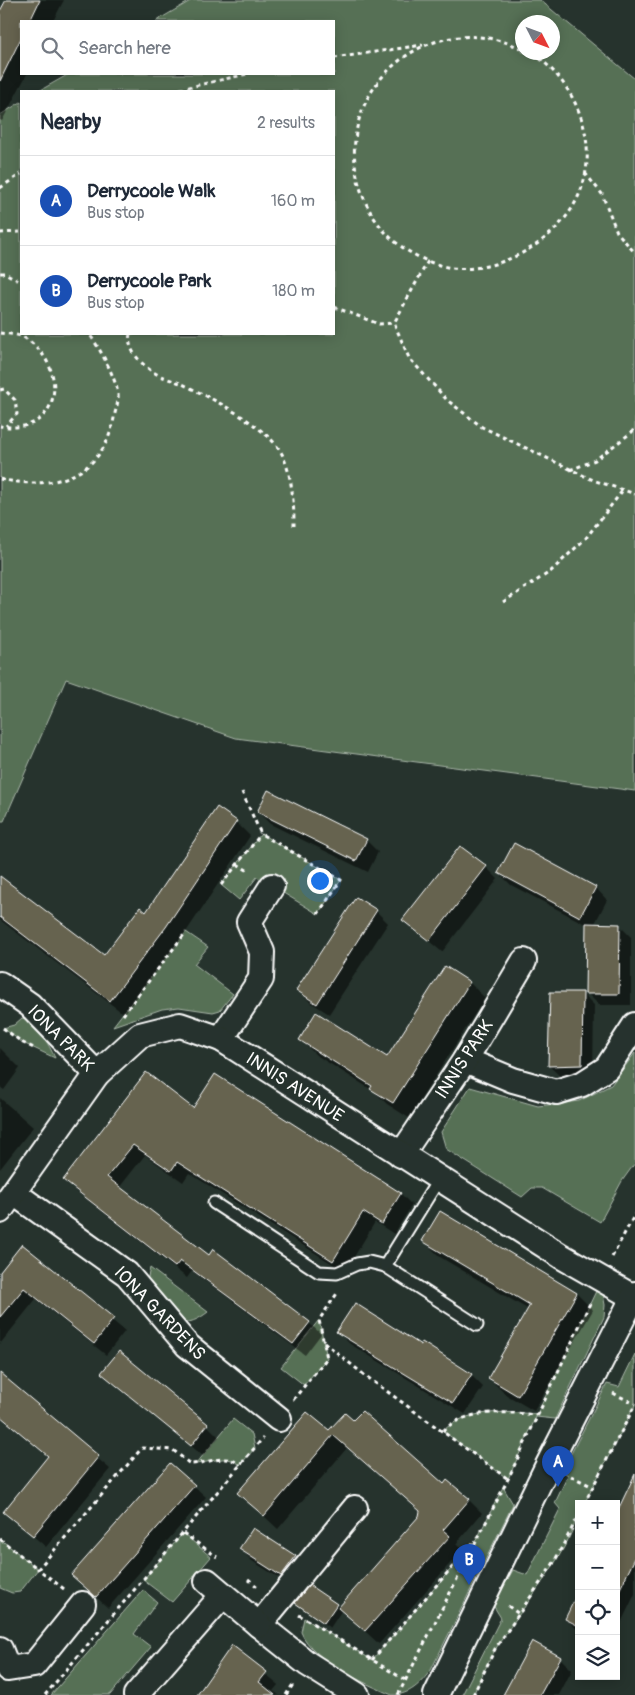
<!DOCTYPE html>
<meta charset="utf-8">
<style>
body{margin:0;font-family:Pangolin,sans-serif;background:#f2f2f3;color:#1f2937}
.controls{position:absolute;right:15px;bottom:15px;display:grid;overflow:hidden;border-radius:0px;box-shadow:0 2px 12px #0003}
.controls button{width:45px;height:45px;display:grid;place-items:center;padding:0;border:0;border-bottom:1px solid #e0e1e3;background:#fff;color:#1f2937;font:25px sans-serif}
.compass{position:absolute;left:515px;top:15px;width:45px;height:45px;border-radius:50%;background:#fff;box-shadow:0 2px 12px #0003;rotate:132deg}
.you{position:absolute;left:319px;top:880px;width:18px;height:18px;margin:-12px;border:4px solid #fff;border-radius:50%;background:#1a73e8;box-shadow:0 0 0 8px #1a73e833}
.badge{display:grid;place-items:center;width:32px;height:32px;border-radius:50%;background:#84754c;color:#fff;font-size:16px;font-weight:700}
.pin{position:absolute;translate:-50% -41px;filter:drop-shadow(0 1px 2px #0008)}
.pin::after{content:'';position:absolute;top:26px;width:18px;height:15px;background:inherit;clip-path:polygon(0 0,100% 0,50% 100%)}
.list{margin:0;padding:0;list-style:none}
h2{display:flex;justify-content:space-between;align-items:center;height:65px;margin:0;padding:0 20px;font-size:21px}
h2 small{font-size:16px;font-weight:400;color:#747a83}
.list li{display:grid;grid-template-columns:32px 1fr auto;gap:15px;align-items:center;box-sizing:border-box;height:90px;padding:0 20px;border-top:1px solid #e0e1e3}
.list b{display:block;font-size:19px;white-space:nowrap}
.list p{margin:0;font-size:16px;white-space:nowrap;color:#747a83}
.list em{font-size:16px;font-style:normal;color:#747a83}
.icon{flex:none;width:28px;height:28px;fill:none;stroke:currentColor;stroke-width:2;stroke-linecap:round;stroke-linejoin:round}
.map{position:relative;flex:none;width:635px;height:1695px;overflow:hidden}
.search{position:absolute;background:#fff;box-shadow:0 2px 12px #0003;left:20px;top:20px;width:315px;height:55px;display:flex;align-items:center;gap:12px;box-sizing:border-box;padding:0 18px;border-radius:0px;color:#747a83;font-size:19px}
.panel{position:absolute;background:#fff;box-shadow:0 2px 12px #0003;left:20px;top:90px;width:315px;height:245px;border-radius:0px}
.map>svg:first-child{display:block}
.green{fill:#566f55;stroke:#aab7aa;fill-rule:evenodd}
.shadow{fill:#0007}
.building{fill:#666450;stroke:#fff}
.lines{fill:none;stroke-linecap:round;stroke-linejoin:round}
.service-casing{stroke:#fff;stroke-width:15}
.minor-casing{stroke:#fff;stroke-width:28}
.path{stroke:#fff;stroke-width:3;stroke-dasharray:4 4;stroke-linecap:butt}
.service{stroke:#26332d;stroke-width:11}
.minor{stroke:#26332d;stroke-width:24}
.labels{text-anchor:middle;stroke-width:5;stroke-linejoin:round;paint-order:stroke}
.street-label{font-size:18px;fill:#fff;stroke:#26332d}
</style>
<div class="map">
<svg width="635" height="1695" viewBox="0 0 635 1695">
<rect width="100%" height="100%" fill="#26332d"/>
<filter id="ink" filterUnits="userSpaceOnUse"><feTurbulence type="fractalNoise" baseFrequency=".02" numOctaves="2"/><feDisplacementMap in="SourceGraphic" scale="10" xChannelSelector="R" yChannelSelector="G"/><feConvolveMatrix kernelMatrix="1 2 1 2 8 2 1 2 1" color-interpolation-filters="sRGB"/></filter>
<g filter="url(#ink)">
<g class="green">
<path d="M192,0H540L635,79V791L236,738L66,679L4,821H0V115L21,102V334H334V91H39L69,74H334V21H156ZM522,22H552V52H522Z"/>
<polygon points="261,834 341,880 318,914 257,877 239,900 221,885"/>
<polygon points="186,932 208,947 194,964 233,994 220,1010 213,1012 179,1007 162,1009 113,1026"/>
<path d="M22,1018C37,1021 49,1045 55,1058L23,1043L3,1028L14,1025Z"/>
<polygon points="635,1053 635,1163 622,1181 600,1222 542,1188 532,1188 522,1197 446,1149 441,1132 470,1087 538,1106 579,1101 611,1085"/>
<path d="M150,1268L208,1312C173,1339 166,1307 147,1281Z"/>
<path d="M598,1287L603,1294L605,1305L604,1317L555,1419L536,1417L508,1479L443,1431C466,1408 507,1412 537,1414Z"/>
<polygon points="319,1320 327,1358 304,1385 281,1367"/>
<path d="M635,1354V1405L584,1504H579C579,1543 516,1614 495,1650C487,1664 480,1680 473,1695H462L501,1618L493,1605L513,1570L527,1575L560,1509L555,1503L568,1475L562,1471L607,1384L619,1387Z"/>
<path d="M233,1419L252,1434L255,1448L240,1465C227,1453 213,1462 196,1464Z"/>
<path d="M503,1487L513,1504L431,1670C420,1684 410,1695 392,1695C364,1683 312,1660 301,1632L304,1618L372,1660L477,1539Z"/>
<polygon points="183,1533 211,1557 172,1602 143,1580"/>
<polygon points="0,1539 38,1569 20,1592 12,1593 0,1588"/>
<polygon points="143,1590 157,1602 134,1634 151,1647 110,1695 51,1695"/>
</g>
<g class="shadow">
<polygon points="7,0 64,0 53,21 21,21 21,74 27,74 2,121 0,120 0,14"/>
<polygon points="217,809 236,822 250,836 180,941 124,1014 0,920 0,878 104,957 146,913"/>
<polygon points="258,812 366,840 378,852 368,872 270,824"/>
<polygon points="486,867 498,879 442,952 404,920"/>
<polygon points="499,873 596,888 607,900 594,925 619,925 631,937 631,1005 599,1005 587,993 587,925 511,885"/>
<polygon points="376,911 388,923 329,1014 310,1002 298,990"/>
<polygon points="470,983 485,998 409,1118 387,1104 375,1092 316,1055 300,1039 388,1059"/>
<polygon points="582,993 594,1005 593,1076 561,1077 549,1066"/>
<polygon points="0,1048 20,1068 4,1090 0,1087"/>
<polygon points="215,1076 401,1194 412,1205 394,1234 375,1222 345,1272 189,1173 183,1182 145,1155 119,1188 209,1257 309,1323 321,1334 305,1355 192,1271 187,1278 76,1191 65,1180 194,1110"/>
<polygon points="0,1098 33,1127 0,1169"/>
<polygon points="441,1213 577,1294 593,1310 534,1411 505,1394 489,1378 529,1310 440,1257 424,1241"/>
<polygon points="23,1246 125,1331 106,1355 36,1299 0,1344 0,1273"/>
<polygon points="338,1332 421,1347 471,1375 483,1387 465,1414 350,1344"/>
<polygon points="103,1372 207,1425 219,1437 203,1456"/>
<polygon points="0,1375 110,1469 46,1547 5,1512 49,1457 0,1416"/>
<polygon points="329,1432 444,1486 469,1500 482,1513 456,1544 462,1550 379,1644 342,1610 330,1628 296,1603 336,1605 340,1608 420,1516 421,1512 347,1448 278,1529 239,1493"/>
<polygon points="635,1476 635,1594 616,1633 616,1515"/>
<polygon points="194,1486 206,1497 108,1608 72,1575"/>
<polygon points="241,1549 295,1557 307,1569 294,1587 252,1561"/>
<polygon points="579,1593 579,1631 566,1619"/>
<polygon points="232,1647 278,1685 273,1691 279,1695 211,1695 217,1671 215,1668"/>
<polygon points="560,1658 572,1670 559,1695 506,1695"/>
</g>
<g class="building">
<polygon points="6,0 40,0 30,21 21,21 21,38 0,81 0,11"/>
<polygon points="268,790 367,839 356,861 257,812"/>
<polygon points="217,807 237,821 166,927 110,1001 0,917 0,876 104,955 140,907 146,912"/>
<polygon points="514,843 596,887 580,917 498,873"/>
<polygon points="460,846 487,866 429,941 402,920"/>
<polygon points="356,897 377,910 317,1004 296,990"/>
<polygon points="586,923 620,924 619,994 585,994"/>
<polygon points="445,966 470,982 393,1103 370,1089 372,1086 299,1040 316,1012 387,1057"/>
<polygon points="550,992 583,992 582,1065 548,1066"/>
<polygon points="146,1072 193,1108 215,1074 401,1193 382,1224 363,1212 333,1261 177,1162 171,1171 133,1145 107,1177 209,1255 213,1249 310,1322 293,1344 180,1261 175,1267 63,1180"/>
<polygon points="440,1211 577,1293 518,1396 488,1378 530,1305 422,1241"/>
<polygon points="22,1244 114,1318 94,1344 24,1288 0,1317 0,1272"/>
<polygon points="355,1303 421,1345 422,1342 472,1374 453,1403 336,1332"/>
<polygon points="119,1351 208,1424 191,1446 101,1373"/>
<polygon points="0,1373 99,1456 33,1536 3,1512 48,1456 0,1416"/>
<polygon points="362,1411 444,1484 447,1480 470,1499 443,1530 450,1536 365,1631 338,1608 419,1516 420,1511 333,1435 264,1516 237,1493 307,1412 329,1430 345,1413 353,1420"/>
<polygon points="170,1463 195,1485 96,1597 71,1575"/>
<polygon points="635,1474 635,1558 616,1597 616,1514"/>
<polygon points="253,1528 296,1556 281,1576 239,1549"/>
<polygon points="309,1585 337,1604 324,1623 295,1603"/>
<polygon points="579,1590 579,1626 565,1619"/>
<polygon points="532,1641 561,1657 540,1695 503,1695"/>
<polygon points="232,1645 267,1672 259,1682 275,1695 197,1695"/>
</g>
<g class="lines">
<defs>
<g id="service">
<polyline points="214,1203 319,1272 337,1273 357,1264 369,1262 385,1266 477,1325"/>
<polyline points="385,1266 439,1179"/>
</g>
<g id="minor">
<polyline points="0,984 30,1005 97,1074"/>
<polyline points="221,1039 261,979 262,952 249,922 272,886"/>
<polyline points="465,1060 513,1080 556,1092 582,1084 607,1068 635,1025"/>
<polyline points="401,1155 465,1060 524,961"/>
<polyline points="14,1193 127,1274 187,1345 279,1419"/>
<polyline points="0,1211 97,1074 140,1035 180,1025 221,1039 561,1256 633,1297"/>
<polyline points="355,1508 259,1625 308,1664 357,1695"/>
<polyline points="207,1581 259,1625"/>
<polyline points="0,1649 8,1669 34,1665 83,1604"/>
<polyline points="136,1695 223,1595"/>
<polyline points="436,1695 548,1465 635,1294"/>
</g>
</defs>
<use href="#service" class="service-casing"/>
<use href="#minor" class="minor-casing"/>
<g class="path">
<path d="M522,49C425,2 324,96 363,196C371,217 386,237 405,249C418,258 437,266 453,268C501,273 558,241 578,197C602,145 577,83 531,52"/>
<polyline points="334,58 423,45"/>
<polyline points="172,91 247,74"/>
<polyline points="585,173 602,194 617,232 635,253"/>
<polyline points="0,188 21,174"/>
<polyline points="0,233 21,232"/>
<polyline points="428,261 394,323 409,358 447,400 482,427 593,480 635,494"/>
<polyline points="0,273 5,273 21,282"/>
<polyline points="334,307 379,324 394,323"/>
<path d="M0,333C7,334 17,334 23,337C70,364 64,437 0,426"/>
<path d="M130,334C126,350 143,366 155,373C163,378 172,380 180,383C208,396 269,427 282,454C292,475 294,503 294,526"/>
<polyline points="0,390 4,389 15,400 17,414 6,426"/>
<polyline points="570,470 595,460 632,432 635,427"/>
<path d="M0,479C53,491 103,477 114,418C115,411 119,402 118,395C117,380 99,346 89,334"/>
<polyline points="503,602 550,572 586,538 623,490"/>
<polyline points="242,792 261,834 341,880 318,914"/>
<polyline points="237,864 250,872"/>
<polyline points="221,885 261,834"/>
<polyline points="123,1015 186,932"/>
<polyline points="3,1028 23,1043 36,1049"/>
<polyline points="612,1257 635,1214"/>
<polyline points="324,1342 363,1374 508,1479"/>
<polyline points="613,1393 635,1404"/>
<polyline points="293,1400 327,1358 319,1320 338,1292"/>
<path d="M443,1431C466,1408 507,1412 537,1415"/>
<polyline points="571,1476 593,1487"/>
<polyline points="584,1504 635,1405"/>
<polyline points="183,1533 217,1557"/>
<polyline points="0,1539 38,1569"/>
<polyline points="248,1579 259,1588"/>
<path d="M64,1589L38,1569L142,1448L173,1450L190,1464C208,1464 226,1452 240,1465"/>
<polyline points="508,1606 519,1614"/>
<polyline points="299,1615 405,1680"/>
<polyline points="372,1660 473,1543"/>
<polyline points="45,1695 263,1438"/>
<polyline points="286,1695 294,1683"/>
<polyline points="398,1695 508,1479 591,1301"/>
<polyline points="473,1695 495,1649 553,1564 579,1515"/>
</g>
<use href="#service" class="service"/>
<use href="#minor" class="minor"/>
</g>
</g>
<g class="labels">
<g class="street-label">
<text transform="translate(61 1038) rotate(45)" y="6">IONA PARK</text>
<text transform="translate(464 1059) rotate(-57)" y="6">INNIS PARK</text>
<text transform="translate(295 1087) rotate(33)" y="6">INNIS AVENUE</text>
<text transform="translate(160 1313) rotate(46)" y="6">IONA GARDENS</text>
</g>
</g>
</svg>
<div class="controls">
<button>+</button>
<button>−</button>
<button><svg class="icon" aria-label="locate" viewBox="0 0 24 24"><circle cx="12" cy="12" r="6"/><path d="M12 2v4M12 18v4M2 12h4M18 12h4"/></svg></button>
<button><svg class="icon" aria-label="layers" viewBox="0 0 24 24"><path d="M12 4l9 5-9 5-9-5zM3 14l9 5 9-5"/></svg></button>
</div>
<svg class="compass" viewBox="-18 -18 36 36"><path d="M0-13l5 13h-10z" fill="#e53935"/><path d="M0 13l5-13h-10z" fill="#747a83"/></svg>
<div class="you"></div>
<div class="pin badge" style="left:558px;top:1487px;background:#1a4fb4">A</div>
<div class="pin badge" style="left:469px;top:1585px;background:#1a4fb4">B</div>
<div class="search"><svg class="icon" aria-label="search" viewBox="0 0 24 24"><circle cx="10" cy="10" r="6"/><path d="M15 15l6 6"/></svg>Search here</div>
<section class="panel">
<h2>Nearby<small>2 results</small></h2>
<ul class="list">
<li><span class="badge" style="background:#1a4fb4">A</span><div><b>Derrycoole Walk</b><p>Bus stop</p></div><em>160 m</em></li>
<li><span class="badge" style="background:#1a4fb4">B</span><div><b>Derrycoole Park</b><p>Bus stop</p></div><em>180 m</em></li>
</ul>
</section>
</div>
